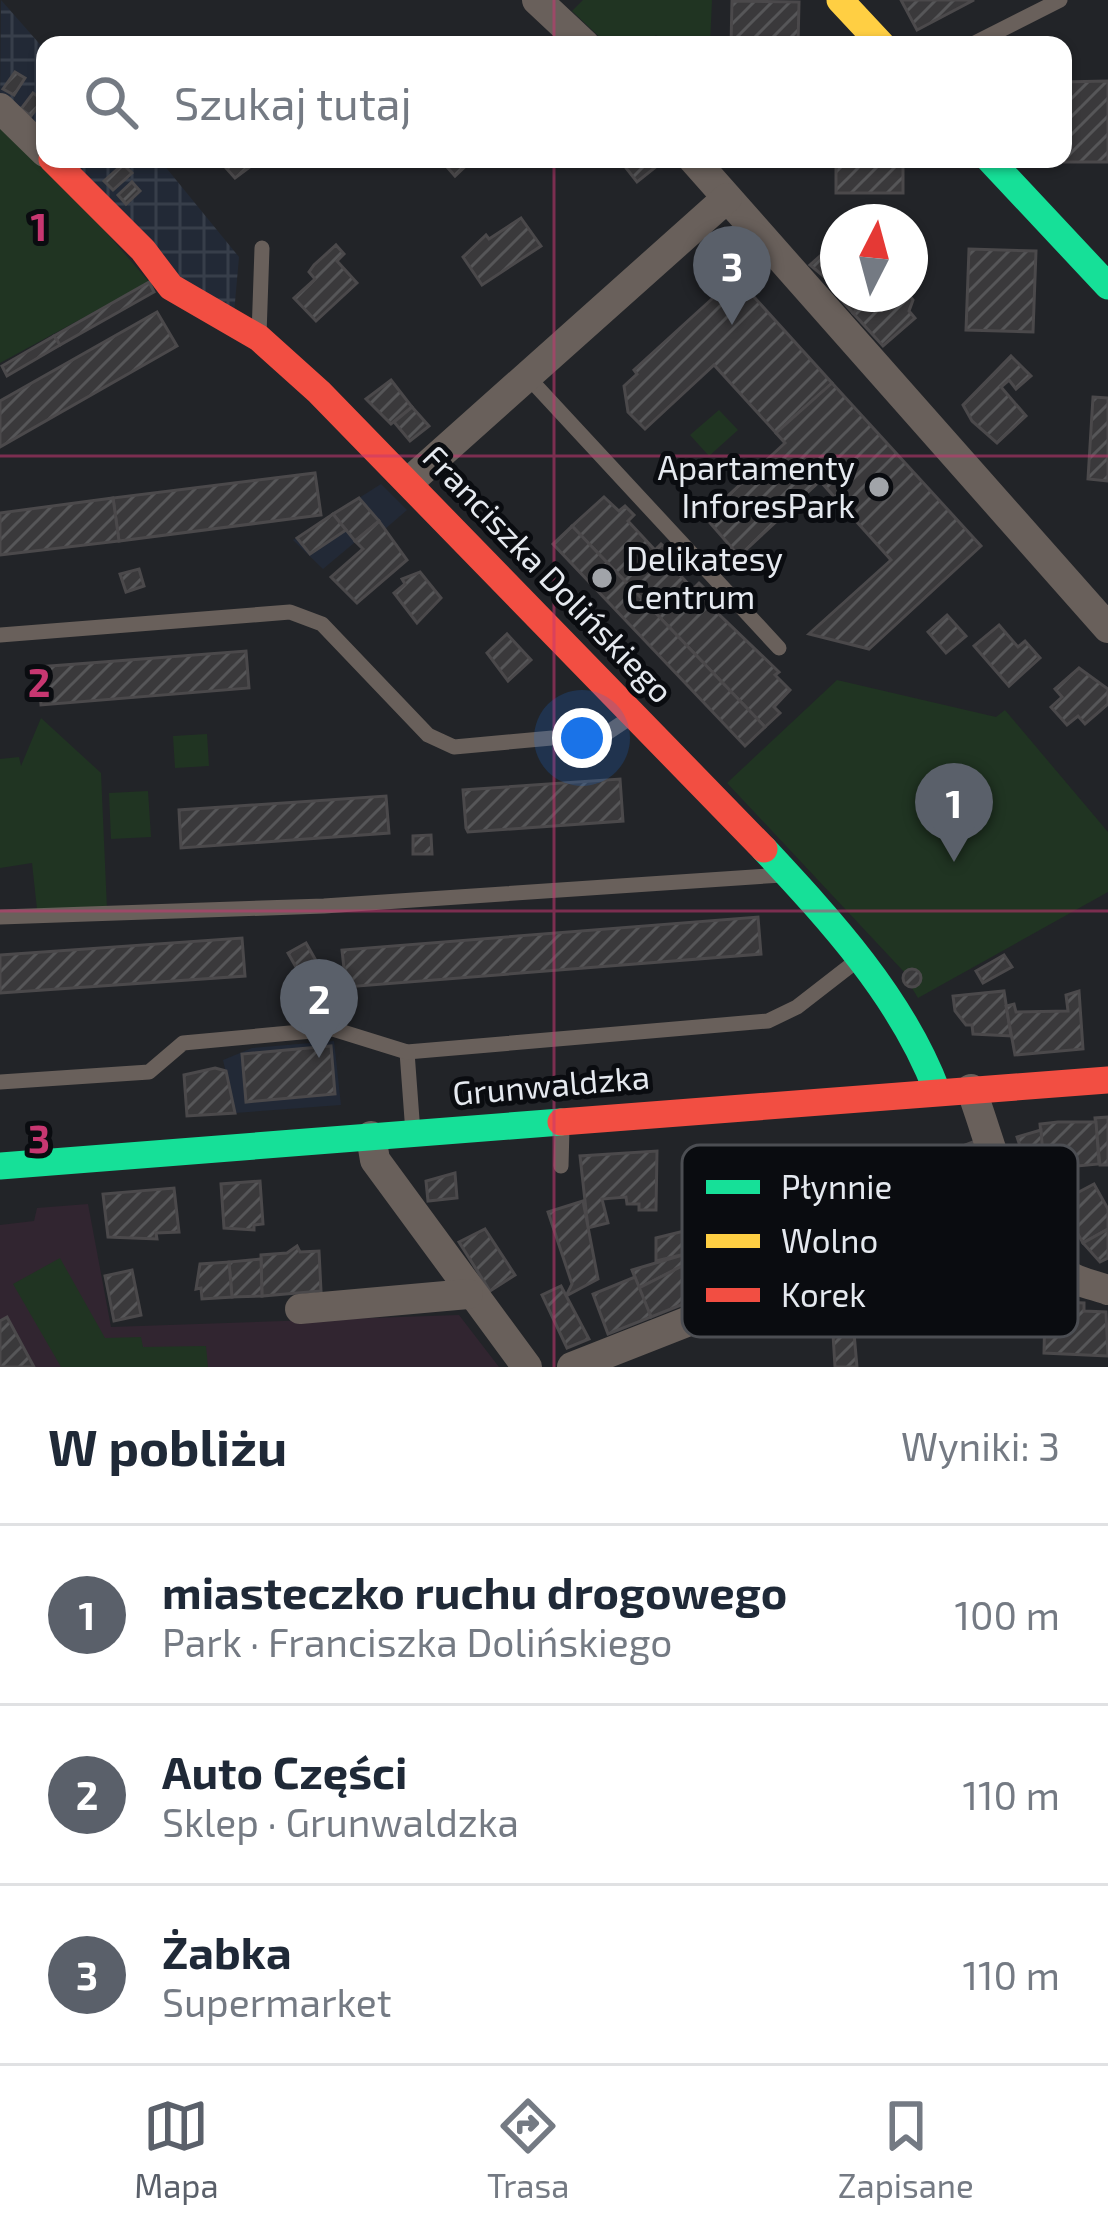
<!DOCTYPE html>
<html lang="pl">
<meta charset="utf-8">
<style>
body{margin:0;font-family:"Exo 2",sans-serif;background:#f6f6f7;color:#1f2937}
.compass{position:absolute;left:820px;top:204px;width:108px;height:108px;border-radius:50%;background:#fff;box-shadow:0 3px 9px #0004;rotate:6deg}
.you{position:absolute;left:582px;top:738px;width:42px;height:42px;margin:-30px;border:9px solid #fff;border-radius:50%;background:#1a73e8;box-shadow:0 0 0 18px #1a73e833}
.badge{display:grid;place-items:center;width:78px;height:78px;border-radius:50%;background:#5a606a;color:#fff;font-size:39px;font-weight:700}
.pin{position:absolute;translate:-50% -99px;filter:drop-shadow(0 3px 6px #0008)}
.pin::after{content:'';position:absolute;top:63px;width:42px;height:36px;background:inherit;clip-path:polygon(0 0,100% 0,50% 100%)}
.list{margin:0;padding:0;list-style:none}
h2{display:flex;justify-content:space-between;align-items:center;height:156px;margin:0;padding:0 48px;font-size:51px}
h2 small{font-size:39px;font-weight:400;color:#747a83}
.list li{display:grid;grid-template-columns:78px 1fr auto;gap:36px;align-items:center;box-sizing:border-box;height:180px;padding:0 48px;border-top:3px solid #e0e1e3}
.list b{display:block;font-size:45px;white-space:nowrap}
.list p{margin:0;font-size:39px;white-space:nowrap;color:#747a83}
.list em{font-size:39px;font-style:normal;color:#747a83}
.icon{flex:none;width:66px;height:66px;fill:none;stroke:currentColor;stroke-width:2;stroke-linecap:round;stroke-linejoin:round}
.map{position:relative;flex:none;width:1108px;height:1367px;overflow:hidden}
.search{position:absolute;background:#fff;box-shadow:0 3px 9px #0004;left:36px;right:36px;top:36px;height:132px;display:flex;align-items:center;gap:30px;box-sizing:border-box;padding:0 42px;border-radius:24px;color:#747a83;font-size:45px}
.sheet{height:696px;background:#fff}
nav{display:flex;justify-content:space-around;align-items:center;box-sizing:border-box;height:168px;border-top:3px solid #e0e1e3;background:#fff;font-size:33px;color:#747a83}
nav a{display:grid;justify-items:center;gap:6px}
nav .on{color:#5a606a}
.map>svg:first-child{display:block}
.built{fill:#222936}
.industrial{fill:url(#industrial-grid)}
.education{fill:#312530}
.green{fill:#203422}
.building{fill:url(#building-hatch);stroke:#4b494b;stroke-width:3}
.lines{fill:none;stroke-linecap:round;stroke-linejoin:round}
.lane{stroke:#69605b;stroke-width:15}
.street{stroke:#69605b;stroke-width:30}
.fast{stroke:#16e098;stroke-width:27}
.slow{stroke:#ffcf43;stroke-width:27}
.jam{stroke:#f24e42;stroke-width:27}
.grid{fill:none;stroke:#c73771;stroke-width:3;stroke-opacity:0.55}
.poi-dot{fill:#a1a4a9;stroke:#0a0c10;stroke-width:4.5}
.labels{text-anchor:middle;stroke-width:10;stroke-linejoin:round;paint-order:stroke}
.poi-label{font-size:33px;fill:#e5e9ef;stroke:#0a0c10;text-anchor:end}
.street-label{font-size:33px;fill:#e5e9ef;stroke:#0a0c10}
.key{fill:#0a0c10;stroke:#4c4e53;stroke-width:3}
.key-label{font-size:33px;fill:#e5e9ef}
.grid-label{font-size:39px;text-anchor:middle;font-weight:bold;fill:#c73771;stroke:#0a0c10;stroke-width:10;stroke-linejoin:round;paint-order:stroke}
</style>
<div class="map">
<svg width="1108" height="1367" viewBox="0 0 1108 1367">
<defs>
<pattern id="industrial-grid" width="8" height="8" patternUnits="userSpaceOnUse" patternTransform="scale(3)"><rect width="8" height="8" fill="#222936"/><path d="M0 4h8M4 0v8" fill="none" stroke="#373e4a"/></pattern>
<pattern id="building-hatch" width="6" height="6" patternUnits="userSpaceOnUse" patternTransform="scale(3)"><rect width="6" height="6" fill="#3a393b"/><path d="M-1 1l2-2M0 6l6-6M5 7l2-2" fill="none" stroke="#565658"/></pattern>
</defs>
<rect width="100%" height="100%" fill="#222428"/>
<g class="built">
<polygon points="381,484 407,510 385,529 379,522 323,569 293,540"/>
<polygon points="334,1041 341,1105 235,1113 223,1060 252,1048"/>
</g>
<polygon class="industrial" points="1,0 45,50 45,159 159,159 239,257 232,336 40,162 0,109"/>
<polygon class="education" points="88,1204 111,1327 459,1315 499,1367 0,1367 0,1225 34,1221 37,1208"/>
<g class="green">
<polygon points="583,0 712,0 710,45 665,45 656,35 644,45 608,45 572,11"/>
<polygon points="0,109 149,282 0,363"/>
<polygon points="719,410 738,430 709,456 690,435"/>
<polygon points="837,680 996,717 1005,710 1108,832 1108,892 918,998 912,988 922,980 915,968 905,973 727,783"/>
<polygon points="41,718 101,773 107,909 37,909 32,863 0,868 0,759 19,757 21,766"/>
<polygon points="207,734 209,766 175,768 173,736"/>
<polygon points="148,791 151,837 111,839 109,793"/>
<polygon points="60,1258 105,1338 141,1337 143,1347 206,1346 208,1367 61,1367 13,1284"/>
</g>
<g class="building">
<polygon points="901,0 974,0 917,30"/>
<polygon points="732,1 799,2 798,45 731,45"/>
<polygon points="15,72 25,78 14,95 3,89"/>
<polygon points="1108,81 1108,162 1046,162 1063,159 1063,82"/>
<polygon points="33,93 43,100 31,116 21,109"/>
<polygon points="218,159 257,159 259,160 235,178"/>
<polygon points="440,159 473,159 455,176"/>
<polygon points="619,159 660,159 662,162 637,182"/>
<rect x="836" y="159" width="67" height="34"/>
<polygon points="123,164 132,173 113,190 104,181"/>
<polygon points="132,182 140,191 126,204 118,195"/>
<polygon points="521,218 541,246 482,285 463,257 486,235 489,239"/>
<polygon points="838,240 838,294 874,294 853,313 831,288 833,284 810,265"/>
<polygon points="336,245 344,254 337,261 357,283 316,321 294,298 315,279 309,272 314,265"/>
<polygon points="969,249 1036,251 1033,332 966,330"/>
<polygon points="736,277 832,383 776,433 714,365 645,429 628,412 624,386 637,374 634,370"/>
<polygon points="149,282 154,292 60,345 54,336"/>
<polygon points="874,294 908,294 913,300 909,311 915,318 883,346 853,313"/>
<polygon points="157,312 177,346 0,447 0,401"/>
<polygon points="54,336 60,345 7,376 2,366"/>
<polygon points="1011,356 1031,376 1016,389 1009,380 1001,387 1026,416 997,443 972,421 963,405"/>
<polygon points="391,380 412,407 391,424 366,399"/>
<polygon points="832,383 981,546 869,649 809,634 891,560 820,481 739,556 705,517 785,443 776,433"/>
<polygon points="1093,397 1108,398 1108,481 1088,479"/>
<polygon points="412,407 429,426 410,441 394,422"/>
<polygon points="315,473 321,515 119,541 113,498"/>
<polygon points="604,497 619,511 625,506 634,515 628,521 655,550 661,544 671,553 665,559 693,589 699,583 708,592 702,598 779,672 775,675 790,690 774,707 780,713 765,727 572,526"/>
<polygon points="113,498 119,541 0,555 0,513"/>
<polygon points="359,498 379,521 355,541 333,514"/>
<polygon points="333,514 346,530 310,554 297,538"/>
<polygon points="379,521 407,560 357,603 331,577 363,549 355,541"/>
<polygon points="572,526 765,727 745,746 553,544"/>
<polygon points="139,569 144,586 126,592 120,574"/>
<polygon points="420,572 441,598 417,623 394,593 405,584 402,579"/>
<polygon points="947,615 966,636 946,653 928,632"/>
<polygon points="999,625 1018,647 1025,641 1040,658 1009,686 974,646"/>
<polygon points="507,634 531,660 508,681 487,653"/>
<polygon points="246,651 249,688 41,705 38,667"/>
<polygon points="1079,668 1108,689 1108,704 1085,724 1078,716 1067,725 1051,707 1062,697 1055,689"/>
<polygon points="620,779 623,821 468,832 466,828 463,790"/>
<polygon points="386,796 389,833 181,848 179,810"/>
<polygon points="431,835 432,854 413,854 413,836"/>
<polygon points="758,917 761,954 346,987 342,950"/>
<polygon points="242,938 245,976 0,993 0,955"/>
<polygon points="306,943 319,966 301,976 288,953"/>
<polygon points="1004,955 1012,967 983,983 976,971"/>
<circle cx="912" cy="978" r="9"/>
<polygon points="1004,991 1011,1036 973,1034 972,1025 966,1025 955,1011 953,996"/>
<polygon points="1079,991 1083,1049 1015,1055 1006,1006 1014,1004 1016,1012 1068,1011 1066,995"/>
<polygon points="331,1046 335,1094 246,1102 242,1054"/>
<polygon points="215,1068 226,1071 235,1113 187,1116 184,1075"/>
<polygon points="1108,1117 1108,1165 1100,1165 1095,1118"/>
<polygon points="1058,1122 1096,1122 1099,1164 1044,1169 1040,1124"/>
<polygon points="1041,1130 1044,1169 1028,1170 1017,1137"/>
<polygon points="973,1142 982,1168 941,1182 931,1158"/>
<polygon points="657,1151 656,1210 639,1210 639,1204 627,1204 626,1197 602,1199 608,1223 588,1228 580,1156"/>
<polygon points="455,1173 457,1198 428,1201 426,1181"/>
<polygon points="260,1181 263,1224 254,1225 254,1230 224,1228 221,1184"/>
<polygon points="1094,1184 1108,1209 1108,1229 1083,1243 1060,1202"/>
<polygon points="174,1188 179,1232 156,1233 157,1239 108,1237 103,1194"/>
<polygon points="583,1201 598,1279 566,1296 572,1284 548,1212"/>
<polygon points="733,1209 731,1243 656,1261 656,1238 725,1221 723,1211"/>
<polygon points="485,1229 515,1275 490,1291 459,1242"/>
<polygon points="1108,1229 1108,1258 1100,1262 1083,1243"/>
<polygon points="297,1246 300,1252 319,1251 321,1291 262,1296 261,1255 287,1253"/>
<polygon points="686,1254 688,1263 639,1288 632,1270"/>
<polygon points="261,1259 262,1296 232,1297 229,1262"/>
<polygon points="229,1262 232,1297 202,1299 201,1288 196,1289 200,1264"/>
<polygon points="688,1263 696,1299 651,1317 639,1288"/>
<polygon points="132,1270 141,1315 114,1321 105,1276"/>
<polygon points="635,1277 651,1317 608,1334 593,1294"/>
<polygon points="561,1286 589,1339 567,1348 542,1295"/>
<polygon points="1060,1302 1084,1303 1084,1311 1106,1312 1108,1356 1044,1353 1045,1310 1060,1310"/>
<polygon points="7,1317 34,1367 0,1367 0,1321"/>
<polygon points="854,1333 857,1367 835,1367 833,1334"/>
</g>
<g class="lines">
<g class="lane">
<polyline points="971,45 1060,0"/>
<polyline points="259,335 262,248"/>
<polyline points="527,376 779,648"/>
<polyline points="0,635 290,612 322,624 428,735 454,747 607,733 631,717"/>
<polyline points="0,917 324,906 782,875"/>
<polyline points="407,1052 413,1133"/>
<polyline points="0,1082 149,1072 183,1043 333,1029 407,1052 768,1021 797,1007 855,962"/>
<polyline points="561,1166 562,1128"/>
</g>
<g class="street">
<polyline points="537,0 585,45"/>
<polyline points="0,108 45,152"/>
<polyline points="693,159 1108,628"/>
<polyline points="410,481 727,198"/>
<path d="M971,1089C993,1147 1010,1236 1064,1273C1076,1282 1094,1285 1108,1290"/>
<polyline points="371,1136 375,1160 527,1367"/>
<polyline points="300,1309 468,1294"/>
<polyline points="572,1367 712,1312 924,1290 1019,1265 1041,1254"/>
</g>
<g class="fast">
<polyline points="989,159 1108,286"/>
<path d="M764,849C831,921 902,998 937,1091"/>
<polyline points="0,1166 561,1122"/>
</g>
<polyline class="slow" points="840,0 882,45"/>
<g class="jam">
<polyline points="52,159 143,250 171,287 259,338 319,392 764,849"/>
<polyline points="561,1122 1108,1080"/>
</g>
</g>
<path class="grid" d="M554,0V45M554,159V1367M0,456H1108M0,911H1108"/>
<g class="poi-dot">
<circle cx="879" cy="487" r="12"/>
<circle cx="602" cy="578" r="12"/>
</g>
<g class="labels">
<g class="poi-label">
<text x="855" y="480">Apartamenty<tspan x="855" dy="38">InforesPark</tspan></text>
<text x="626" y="571" text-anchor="start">Delikatesy<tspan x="626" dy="38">Centrum</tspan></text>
</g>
<g class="street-label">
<text transform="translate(548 574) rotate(46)" y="12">Franciszka Dolińskiego</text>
<text transform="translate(551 1085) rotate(-5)" y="12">Grunwaldzka</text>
</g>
</g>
<rect x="682" y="1145" width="396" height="192" rx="18" class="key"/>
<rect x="706" y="1180" width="54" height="14" fill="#16e098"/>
<rect x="706" y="1234" width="54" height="14" fill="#ffcf43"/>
<rect x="706" y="1288" width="54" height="14" fill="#f24e42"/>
<g class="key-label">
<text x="781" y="1199">Płynnie</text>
<text x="781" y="1253">Wolno</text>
<text x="781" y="1307">Korek</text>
</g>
<g class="grid-label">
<text x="39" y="241">1</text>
<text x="39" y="697">2</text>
<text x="39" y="1153">3</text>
</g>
</svg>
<svg class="compass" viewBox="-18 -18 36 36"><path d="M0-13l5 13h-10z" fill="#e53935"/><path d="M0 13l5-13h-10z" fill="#747a83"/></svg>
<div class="you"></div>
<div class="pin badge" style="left:954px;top:862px">1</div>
<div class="pin badge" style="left:319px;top:1058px">2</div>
<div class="pin badge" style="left:732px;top:325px">3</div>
<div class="search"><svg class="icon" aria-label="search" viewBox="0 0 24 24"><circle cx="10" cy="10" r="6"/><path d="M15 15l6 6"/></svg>Szukaj tutaj</div>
</div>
<section class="sheet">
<h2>W pobliżu<small>Wyniki: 3</small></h2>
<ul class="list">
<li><span class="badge">1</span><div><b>miasteczko ruchu drogowego</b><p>Park · Franciszka Dolińskiego</p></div><em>100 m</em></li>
<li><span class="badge">2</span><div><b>Auto Części</b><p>Sklep · Grunwaldzka</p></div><em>110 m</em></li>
<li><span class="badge">3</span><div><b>Żabka</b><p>Supermarket</p></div><em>110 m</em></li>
</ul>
</section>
<nav>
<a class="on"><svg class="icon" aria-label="map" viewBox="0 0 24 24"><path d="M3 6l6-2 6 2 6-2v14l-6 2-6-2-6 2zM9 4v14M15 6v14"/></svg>Mapa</a>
<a><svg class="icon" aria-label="directions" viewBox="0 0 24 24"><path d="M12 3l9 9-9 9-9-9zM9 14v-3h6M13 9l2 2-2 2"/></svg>Trasa</a>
<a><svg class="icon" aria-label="saved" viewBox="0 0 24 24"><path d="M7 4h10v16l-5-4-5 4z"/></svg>Zapisane</a>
</nav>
